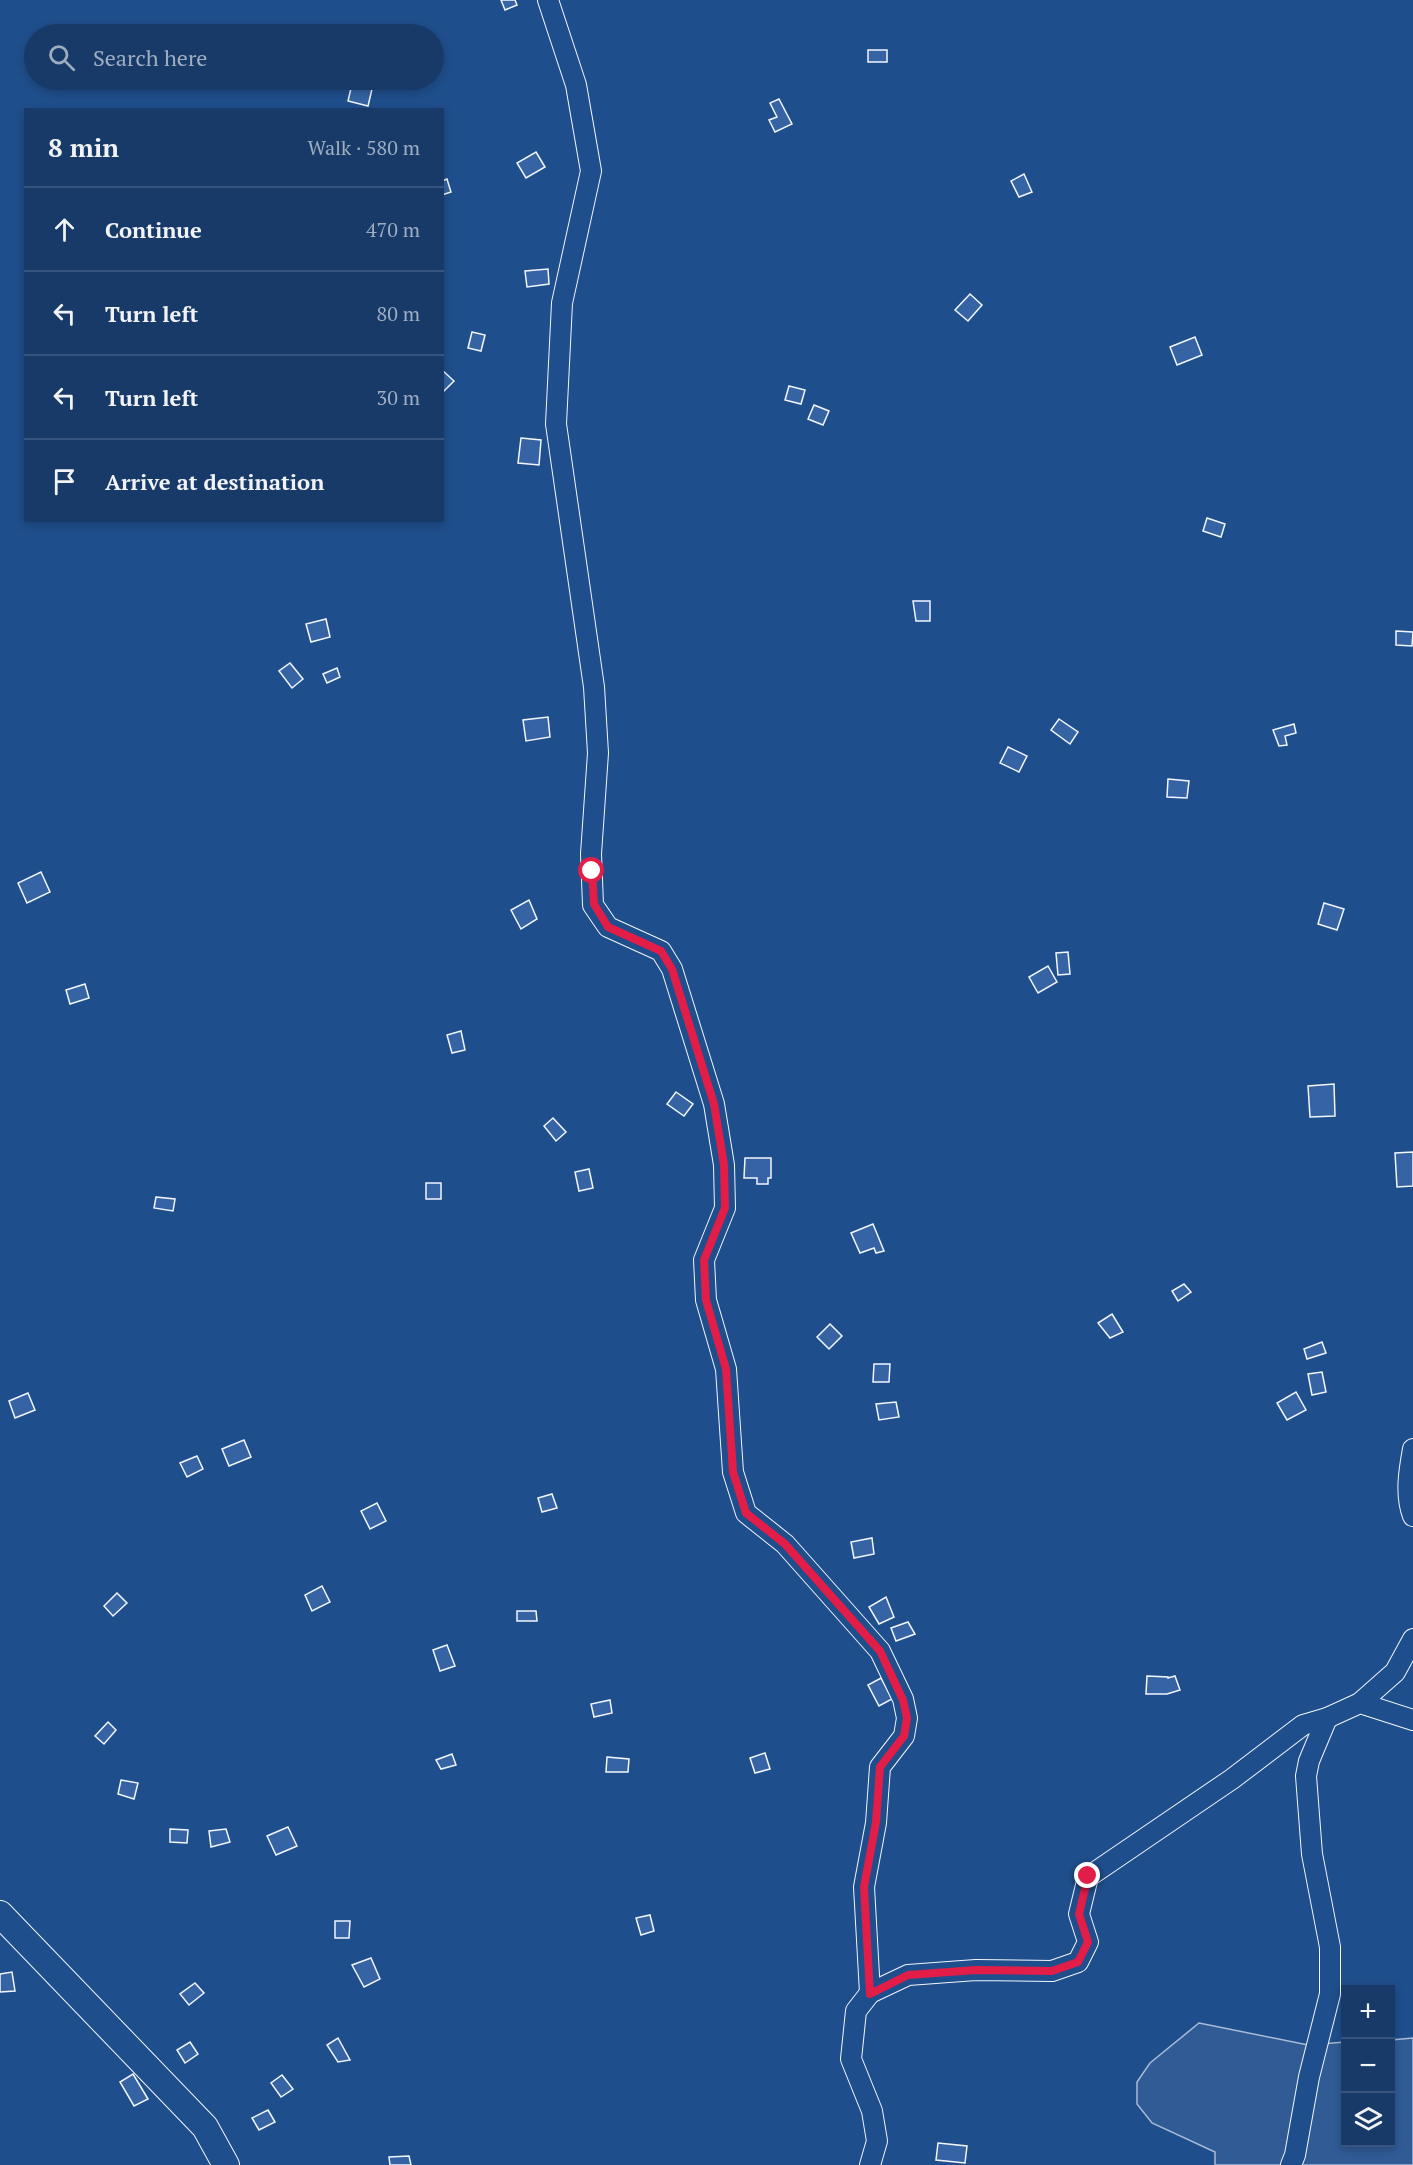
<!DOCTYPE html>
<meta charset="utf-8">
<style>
body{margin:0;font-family:"PT Serif",serif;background:#244571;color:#f1f3f6}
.controls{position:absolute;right:18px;bottom:18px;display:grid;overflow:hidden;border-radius:0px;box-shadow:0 3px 9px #0003}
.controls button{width:54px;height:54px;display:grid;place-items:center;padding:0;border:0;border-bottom:2px solid #36547d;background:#173a69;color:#f1f3f6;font:30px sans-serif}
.stop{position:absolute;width:18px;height:18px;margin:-14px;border:4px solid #e11d48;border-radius:50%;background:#fff}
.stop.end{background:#e11d48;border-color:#fff;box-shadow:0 2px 6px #0008}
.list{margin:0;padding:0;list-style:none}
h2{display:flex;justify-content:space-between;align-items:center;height:78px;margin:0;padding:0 24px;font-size:26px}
h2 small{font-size:20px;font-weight:400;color:#9eadc0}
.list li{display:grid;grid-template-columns:39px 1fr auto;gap:18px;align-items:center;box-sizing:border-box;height:84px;padding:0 24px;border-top:2px solid #36547d}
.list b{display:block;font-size:22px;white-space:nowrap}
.list em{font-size:20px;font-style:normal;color:#9eadc0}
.icon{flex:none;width:33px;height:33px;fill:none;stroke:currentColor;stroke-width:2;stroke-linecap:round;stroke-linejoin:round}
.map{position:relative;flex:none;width:1413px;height:2165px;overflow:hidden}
.search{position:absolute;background:#173a69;box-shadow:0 3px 9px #0003;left:24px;top:24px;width:420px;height:66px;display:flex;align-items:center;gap:15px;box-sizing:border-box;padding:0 21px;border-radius:33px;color:#9eadc0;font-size:22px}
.panel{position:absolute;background:#173a69;box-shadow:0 3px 9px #0003;left:24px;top:108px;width:420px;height:414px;border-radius:0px}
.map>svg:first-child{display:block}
.built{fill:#305b95;stroke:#a8bbd7;stroke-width:1.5}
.building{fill:#3563a3;stroke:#f2f6ff;stroke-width:1.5}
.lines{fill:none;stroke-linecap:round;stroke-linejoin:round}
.minor-casing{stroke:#f2f6ff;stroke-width:22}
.major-casing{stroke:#f2f6ff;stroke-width:28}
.minor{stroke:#1f4e8c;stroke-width:20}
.major{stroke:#1f4e8c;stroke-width:26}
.route{stroke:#e11d48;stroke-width:8}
</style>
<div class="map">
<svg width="1413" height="2165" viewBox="0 0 1413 2165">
<rect width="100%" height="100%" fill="#1f4e8c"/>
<polygon class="built" points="1199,2023 1308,2045 1345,2042 1346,2142 1390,2142 1391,2040 1413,2038 1413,2165 1215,2165 1215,2152 1152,2123 1137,2104 1137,2082 1150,2063"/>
<g class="building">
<polygon points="501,0 515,0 517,5 505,10"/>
<rect x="868" y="50" width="19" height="12"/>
<polygon points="352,84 372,89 368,106 348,101"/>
<polygon points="779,99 792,124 775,132 769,120 777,117 770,103"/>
<polygon points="536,152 545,167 526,178 517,163"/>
<polygon points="1024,174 1032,192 1019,197 1011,181"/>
<polygon points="447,179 451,192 442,195 442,181"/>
<polygon points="548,269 549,284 527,287 525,271"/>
<polygon points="970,294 982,305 968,321 955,310"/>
<polygon points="472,332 485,335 481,351 468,348"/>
<polygon points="1195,337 1202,355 1177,365 1170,347"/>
<polygon points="442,370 454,381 442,393"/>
<polygon points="789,386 805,390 801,404 785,400"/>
<polygon points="814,405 829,411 823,425 808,419"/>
<polygon points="521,438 541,440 539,465 518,463"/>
<polygon points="1207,518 1225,524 1221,537 1203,531"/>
<polygon points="913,601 930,601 930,621 916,621"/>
<polygon points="326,619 330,637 311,642 306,624"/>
<polygon points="1396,631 1413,632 1412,646 1396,645"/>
<polygon points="290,663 303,679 292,688 279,671"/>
<polygon points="337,668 340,677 327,683 323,674"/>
<polygon points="548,717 550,737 526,741 523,720"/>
<polygon points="1059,719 1078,732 1070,744 1051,730"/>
<polygon points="1294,724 1296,733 1285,736 1287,745 1279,746 1273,730"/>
<polygon points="1008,747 1027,756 1019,772 1000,763"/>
<polygon points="1168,779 1189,781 1187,798 1167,797"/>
<polygon points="41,872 50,892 27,903 18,883"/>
<polygon points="529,900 537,919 521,929 511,910"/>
<polygon points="1324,903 1344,909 1337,930 1318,924"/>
<polygon points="1068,952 1070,974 1058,975 1056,953"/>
<polygon points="1048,966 1057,982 1038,993 1029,977"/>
<polygon points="85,984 89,998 70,1004 66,990"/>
<polygon points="461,1031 465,1050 452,1053 447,1035"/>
<polygon points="1334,1084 1335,1116 1310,1117 1308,1086"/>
<polygon points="676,1092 693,1104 684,1116 667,1104"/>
<polygon points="553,1118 566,1132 556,1141 544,1126"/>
<polygon points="1413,1152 1413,1186 1397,1187 1395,1153"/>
<polygon points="745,1158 771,1158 771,1178 768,1178 768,1184 757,1184 757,1178 744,1178"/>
<polygon points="589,1169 593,1188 579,1191 575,1172"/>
<rect x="426" y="1183" width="15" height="16"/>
<polygon points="156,1197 175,1199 173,1211 154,1208"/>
<polygon points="873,1224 884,1251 876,1253 874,1248 860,1253 851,1233"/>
<polygon points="1184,1284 1191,1292 1178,1301 1172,1291"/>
<polygon points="1112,1314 1123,1332 1110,1338 1098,1323"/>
<polygon points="830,1324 842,1336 829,1349 817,1337"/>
<polygon points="1322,1342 1326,1353 1307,1359 1304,1349"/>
<polygon points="874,1364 890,1364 889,1382 873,1382"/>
<polygon points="1322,1372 1326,1392 1312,1395 1308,1374"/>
<polygon points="1296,1392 1306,1410 1287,1420 1277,1403"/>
<polygon points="28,1393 35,1410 15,1418 9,1401"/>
<polygon points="896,1402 899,1417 879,1420 876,1404"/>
<polygon points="244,1440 251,1457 229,1466 222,1449"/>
<polygon points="197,1456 203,1469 187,1477 180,1463"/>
<polygon points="552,1494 557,1508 542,1512 538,1498"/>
<polygon points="377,1503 386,1521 370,1529 361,1511"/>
<polygon points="872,1538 874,1554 854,1558 851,1542"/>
<polygon points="322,1586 330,1602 312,1611 305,1595"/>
<polygon points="117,1593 127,1603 113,1616 104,1606"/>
<polygon points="886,1597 894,1617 879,1624 869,1607"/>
<polygon points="517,1611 536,1611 537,1621 517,1621"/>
<polygon points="908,1622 915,1634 896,1641 891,1628"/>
<polygon points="447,1645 455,1666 440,1671 433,1650"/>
<polygon points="1147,1676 1168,1677 1168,1678 1175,1676 1180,1690 1167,1694 1146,1694"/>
<polygon points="881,1678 892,1699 879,1706 868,1685"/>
<polygon points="610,1700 612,1713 594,1717 591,1704"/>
<polygon points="108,1722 116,1730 104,1744 95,1736"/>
<polygon points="765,1753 770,1769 755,1773 750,1758"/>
<polygon points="452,1754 456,1765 441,1769 436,1760"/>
<polygon points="607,1757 629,1759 628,1772 606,1772"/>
<polygon points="121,1780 138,1783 134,1799 118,1794"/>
<polygon points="288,1827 297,1846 276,1855 267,1836"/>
<polygon points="170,1829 188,1830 187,1843 170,1842"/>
<polygon points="226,1829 230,1842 211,1847 209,1831"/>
<polygon points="650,1915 654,1931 641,1935 636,1918"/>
<polygon points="335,1921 350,1921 349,1938 335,1938"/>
<polygon points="371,1958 380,1979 364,1987 352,1965"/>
<polygon points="12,1972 15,1991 0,1992 0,1974"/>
<polygon points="195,1983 204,1993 189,2005 180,1994"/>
<polygon points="338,2038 350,2060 338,2062 327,2045"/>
<polygon points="190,2042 198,2054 185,2063 177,2050"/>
<polygon points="133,2074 148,2099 134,2106 120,2082"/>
<polygon points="282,2075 293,2089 281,2097 271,2083"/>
<polygon points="268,2110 275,2122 259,2130 252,2118"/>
<polygon points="938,2143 967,2146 965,2163 936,2160"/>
<polygon points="409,2156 411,2165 390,2165 389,2157"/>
</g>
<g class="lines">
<defs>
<g id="minor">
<polyline points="548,0 576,85 591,171 562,303 556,424 594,687 598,753 591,854 593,905 608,927 661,951 672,969 714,1104 724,1165 725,1208 704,1260 706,1300 726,1369 733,1472 746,1513 785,1544 880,1651 903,1699 907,1718 904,1736 880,1767 876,1823 864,1887 870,1993"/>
<path d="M1413,1449C1409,1471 1405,1495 1413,1516"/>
<polyline points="1360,1703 1395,1672 1413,1639"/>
<polyline points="870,2165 877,2141 872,2111 851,2059 856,2011 870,1993 908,1975 976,1970 1052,1971 1078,1962 1088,1942 1079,1914 1088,1877 1232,1779 1303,1725 1327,1718 1360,1703 1413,1720"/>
<polyline points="1291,2165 1295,2155 1309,2077 1330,1994 1330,1947 1312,1854 1306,1776 1309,1761 1327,1718"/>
</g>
<polyline id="major" points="0,1914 205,2127 226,2165"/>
</defs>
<use href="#minor" class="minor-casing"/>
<use href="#major" class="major-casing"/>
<use href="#minor" class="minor"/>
<use href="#major" class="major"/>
</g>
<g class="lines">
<polyline class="route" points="592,871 594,904 608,927 661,951 672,969 714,1104 724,1165 725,1208 704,1260 706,1300 726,1369 733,1472 746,1513 785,1544 880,1651 903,1700 907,1718 904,1736 880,1767 876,1822 864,1887 870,1994 908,1975 976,1970 1052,1971 1078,1962 1088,1942 1079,1914 1088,1876"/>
</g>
</svg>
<div class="controls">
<button>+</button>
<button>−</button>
<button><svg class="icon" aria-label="layers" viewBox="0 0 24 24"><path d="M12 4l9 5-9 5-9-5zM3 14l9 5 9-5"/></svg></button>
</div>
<div class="stop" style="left:592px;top:871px"></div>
<div class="stop end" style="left:1088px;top:1876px"></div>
<div class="search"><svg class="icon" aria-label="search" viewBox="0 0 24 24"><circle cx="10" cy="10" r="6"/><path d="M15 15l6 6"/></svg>Search here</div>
<section class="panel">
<h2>8 min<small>Walk · 580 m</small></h2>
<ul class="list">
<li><svg class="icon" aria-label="ahead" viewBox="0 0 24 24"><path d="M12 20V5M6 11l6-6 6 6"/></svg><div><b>Continue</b></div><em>470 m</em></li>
<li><svg class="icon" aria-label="left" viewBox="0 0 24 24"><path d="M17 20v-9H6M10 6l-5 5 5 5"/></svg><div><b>Turn left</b></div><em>80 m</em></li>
<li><svg class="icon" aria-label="left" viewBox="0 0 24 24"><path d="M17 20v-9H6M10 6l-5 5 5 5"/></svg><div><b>Turn left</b></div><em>30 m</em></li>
<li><svg class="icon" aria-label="arrive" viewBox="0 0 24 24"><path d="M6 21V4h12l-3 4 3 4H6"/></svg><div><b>Arrive at destination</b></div></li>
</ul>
</section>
</div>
